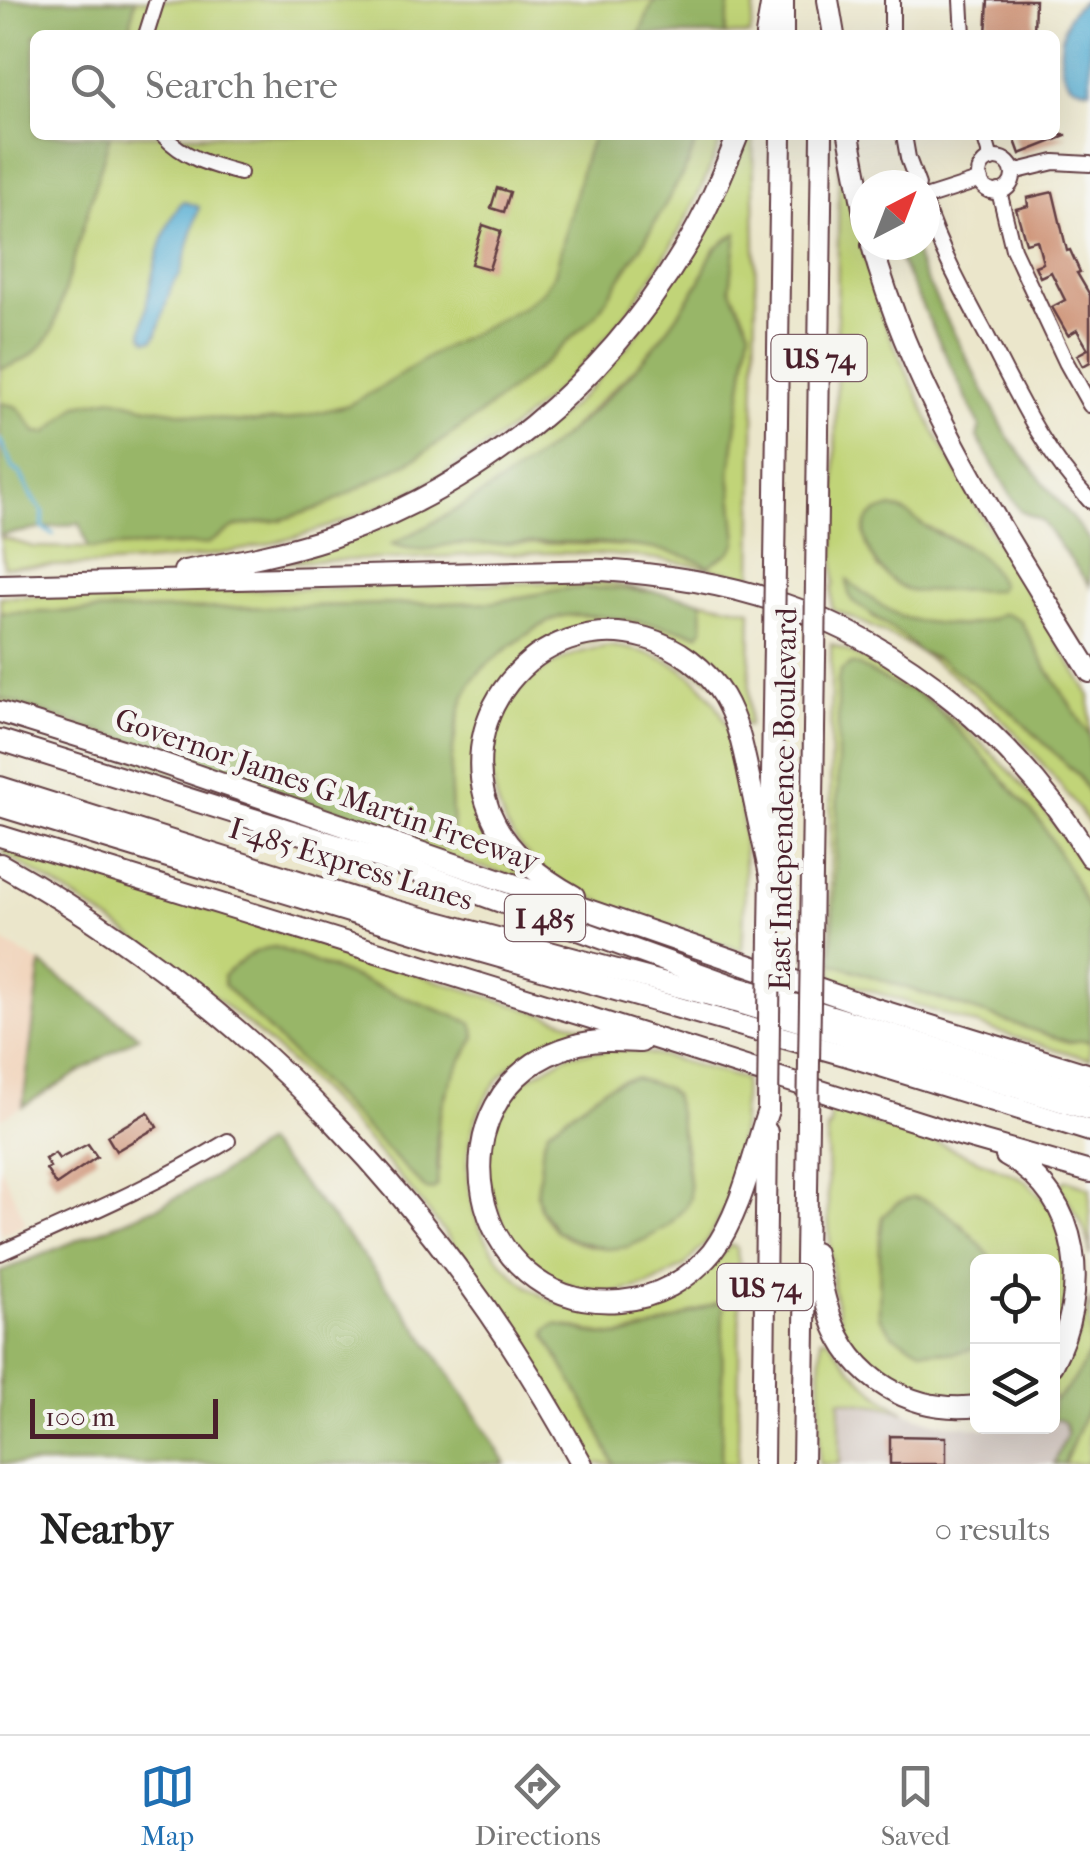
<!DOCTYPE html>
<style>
body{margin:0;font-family:"IM FELL French Canon",serif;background:#f6f6f6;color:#222}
.controls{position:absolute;right:30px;bottom:30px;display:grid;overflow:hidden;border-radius:15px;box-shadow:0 10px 40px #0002}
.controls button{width:90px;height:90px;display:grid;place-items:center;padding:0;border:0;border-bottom:2px solid #e0e0e0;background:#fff;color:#222;font:50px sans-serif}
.compass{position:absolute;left:850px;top:170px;width:90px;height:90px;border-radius:50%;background:#fff;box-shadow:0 10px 40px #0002;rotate:42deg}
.scale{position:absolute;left:30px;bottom:25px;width:188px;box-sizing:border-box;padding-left:10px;border:5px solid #4a1f2b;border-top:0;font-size:28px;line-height:35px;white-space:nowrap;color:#4a1f2b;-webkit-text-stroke:8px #f6f6f2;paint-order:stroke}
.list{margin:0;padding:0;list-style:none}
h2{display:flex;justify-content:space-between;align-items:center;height:130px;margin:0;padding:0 40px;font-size:42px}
h2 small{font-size:32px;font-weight:400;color:#767676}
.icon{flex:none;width:55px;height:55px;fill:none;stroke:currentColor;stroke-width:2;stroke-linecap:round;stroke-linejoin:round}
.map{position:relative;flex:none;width:1090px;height:1464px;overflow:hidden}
.search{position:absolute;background:#fff;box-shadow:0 10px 40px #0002;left:30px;right:30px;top:30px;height:110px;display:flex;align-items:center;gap:25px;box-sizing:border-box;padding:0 35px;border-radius:15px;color:#767676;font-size:38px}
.sheet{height:270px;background:#fff}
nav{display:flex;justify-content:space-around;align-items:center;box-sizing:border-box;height:140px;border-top:2px solid #e0e0e0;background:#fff;font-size:28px;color:#767676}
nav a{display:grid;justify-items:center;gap:5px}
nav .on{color:#1f6fb2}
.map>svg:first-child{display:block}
.built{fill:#f1d5bd}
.industrial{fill:#cec1ba}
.green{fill:#c1d478;stroke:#867a52;stroke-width:2.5;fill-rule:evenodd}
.forest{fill:#98b668;stroke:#716a4a;stroke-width:2.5}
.water{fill:#56aed3;stroke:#50667f;stroke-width:2.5}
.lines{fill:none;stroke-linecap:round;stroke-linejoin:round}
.stream{stroke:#56aed3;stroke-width:4}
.building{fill:#d0987d}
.minor-casing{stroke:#623d43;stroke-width:18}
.highway-casing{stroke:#623d43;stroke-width:24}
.minor{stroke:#fff;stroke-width:14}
.highway{stroke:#fff;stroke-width:20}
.highway-bridge-casing{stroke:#623d43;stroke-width:24;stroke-linecap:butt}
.highway-bridge{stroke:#fff;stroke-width:20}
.labels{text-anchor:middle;stroke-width:10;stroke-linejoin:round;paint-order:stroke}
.shield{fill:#f6f6f2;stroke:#7e6067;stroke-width:2.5}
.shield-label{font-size:28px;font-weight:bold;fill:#4a1f2b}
.street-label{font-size:30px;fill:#4a1f2b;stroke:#f6f6f2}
</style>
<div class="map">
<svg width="1090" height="1464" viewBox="0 0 1090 1464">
<rect width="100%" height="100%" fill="#f6f6f2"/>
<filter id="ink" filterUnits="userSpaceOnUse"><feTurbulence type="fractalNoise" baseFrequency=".01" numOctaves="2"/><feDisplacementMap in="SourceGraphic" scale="20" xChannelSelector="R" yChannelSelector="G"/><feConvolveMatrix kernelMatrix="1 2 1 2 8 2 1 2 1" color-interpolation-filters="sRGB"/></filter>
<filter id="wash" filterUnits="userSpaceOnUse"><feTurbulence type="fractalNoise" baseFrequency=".0048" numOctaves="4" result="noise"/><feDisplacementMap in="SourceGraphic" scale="40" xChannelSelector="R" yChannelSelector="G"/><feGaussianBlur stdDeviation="2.25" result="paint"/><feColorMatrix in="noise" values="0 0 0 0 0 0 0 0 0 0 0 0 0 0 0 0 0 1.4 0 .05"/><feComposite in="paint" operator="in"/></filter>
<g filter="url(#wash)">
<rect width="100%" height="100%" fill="#ebe6cb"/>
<g class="built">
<polygon points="0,940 41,964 23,1106 0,1119"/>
<polygon points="0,1165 26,1223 0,1235"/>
</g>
<polygon class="industrial" points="839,1400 890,1407 934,1422 985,1429 1052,1426 1053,1421 1058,1419 1065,1423 1067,1434 1054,1464 840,1464"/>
<g class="green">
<polygon points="0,0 710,0 703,35 35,35 35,135 672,135 491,380 0,526"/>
<polygon points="730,0 756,0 750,35 725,35"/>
<path d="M698,135H723C645,350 470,503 246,549C167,565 84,565 4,567L0,537L33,547L88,548L207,544L237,526L281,520L322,507L418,457L479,415L641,247L688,164Z"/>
<path d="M746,135H753L756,302L752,579C636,545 536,552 417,558C374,560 330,560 286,562C424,519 559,444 644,324C658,303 669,279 681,257C702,216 724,176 746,135ZM736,235L730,288L750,329L730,473L737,542L709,566C669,545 623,545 579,544C538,543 496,543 455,544C429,545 423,553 394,545L467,505L511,476L556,443L637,366L675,320L704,275L714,249Z"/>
<path d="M839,159L882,318L934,431L988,526L1090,696V736L1046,667L1020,620L1001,614C973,630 930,628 900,616C881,608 864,594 847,581L873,617L905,638L918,651L940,660L1007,708L1078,775L1090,795V825C1044,760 989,697 922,654C895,636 862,623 832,609V586H834V581ZM926,527L965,545L879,569L869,549L864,531Z"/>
<polygon points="604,582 655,592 607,588 564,589 495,602 0,613 0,597 504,583"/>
<path d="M698,600L751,610L749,726H746L727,690L625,631L524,661L472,775L479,815L507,861L527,881L0,721V698L450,848C456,821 447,786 452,757C455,732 459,705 470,683C480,665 542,621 563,616C587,611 672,627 699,634L702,603Z"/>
<path d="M831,644C922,681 1012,761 1067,842C1075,853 1088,868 1090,882C1090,891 1090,903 1090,913L1073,878L1042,824L976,748L934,707L912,690L900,688L857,665L838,789L834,951L830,950Z"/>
<path d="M609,646C671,652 716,682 733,744C739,765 740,790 742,812C746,858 745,905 742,951C711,940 679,929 648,919C579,895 509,870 494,788C489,764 493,735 504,713C525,673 566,652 609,646Z"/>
<path d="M7,846L588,1028L586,1033C545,1039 508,1059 487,1096C424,1205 522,1340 645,1308C681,1298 706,1272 730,1245L736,1247L740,1268L738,1464H721L723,1308L721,1304L709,1306L657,1328L618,1336L601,1334L567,1326L546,1336L594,1420L614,1464H593C496,1281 364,1112 199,985C136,937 71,894 3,853ZM275,947L472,1023L476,1037L452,1076L443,1103L438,1125L439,1170L426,1189L224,985Z"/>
<polygon points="832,963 1069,1042 1084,1040 1090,1042 1090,1059 1014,1037 832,978"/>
<path d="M619,1049L662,1056L744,1079L743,1102L742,1103V1121L735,1170L724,1210L705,1244L684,1266L649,1285L615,1293L580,1289L547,1277L509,1242L485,1173L496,1121L522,1082L570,1054ZM673,1095C682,1128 689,1163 690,1198C675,1211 660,1231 643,1240C618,1253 574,1249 554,1228C544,1219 539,1206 537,1193Z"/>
<polygon points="831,1110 938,1143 1015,1175 1028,1183 1054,1211 1074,1274 1053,1347 1052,1262 993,1261 962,1225 883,1216 880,1238 879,1316 954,1353 977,1347 977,1397 970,1399 912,1393 866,1364 842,1327 833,1290 828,1212 827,1128 830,1128"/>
<path d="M1067,1180L1090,1188V1256C1087,1224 1074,1211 1059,1185Z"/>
<path d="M1090,1299C1090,1314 1090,1333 1090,1348C1087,1366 1068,1392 1053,1401L1052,1376L1067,1358L1079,1336Z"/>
<path d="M821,1338H828C849,1370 871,1392 904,1412L882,1406L840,1400V1464H819Z"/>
<polygon points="1090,1402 1088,1464 1064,1464"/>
</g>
<g class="forest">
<path d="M0,0H135L129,35H35V135H110L53,330C41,352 24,362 0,369Z"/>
<polygon points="654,0 730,0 725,35 639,35"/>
<polygon points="594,135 698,135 688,164 641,247 596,315 540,367 479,415 418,457 322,507 281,520 237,526 207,544 88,548 80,523 0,535 0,403 15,406 20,410 36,432 47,433 78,405 113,398 143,406 238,422 287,420 348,405 380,388 436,352 523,307 543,291 555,273 585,156"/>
<path d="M737,233L730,288L750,329L730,473L737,542L730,552L708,566C659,539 558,541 500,544C485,545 469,543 453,544C445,544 438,548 430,549C417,551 405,548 392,544C484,499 569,442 638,366C660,341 679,314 697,286C704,275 706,262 713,252C718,244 729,238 737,233Z"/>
<polygon points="895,245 913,245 920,268 1009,439 1090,541 1090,586 1041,520 1020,511 977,437 980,426 897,254"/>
<path d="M892,507C911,513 911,517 926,527C960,548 981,543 1001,585L998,590C977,590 956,590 935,591C927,591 918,592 911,591C887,586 851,538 870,517C876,511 884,510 892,507Z"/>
<polygon points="847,580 877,603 900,616 917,621 962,626 992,619 1000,614 1008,614 1020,620 1046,667 1090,736 1090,795 1078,775 1007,708 940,660 918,651 905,638 854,602 849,594"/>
<path d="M607,588L655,592L698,600L702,603L703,629L699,634C673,627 587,611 563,616C542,621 480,665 471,683C459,704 455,732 452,757C447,787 456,819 451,849L0,698V613L495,602L564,589Z"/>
<polygon points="851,664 857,665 900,688 912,690 934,706 976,748 1042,824 1073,878 1090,913 1090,1042 1084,1040 1069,1042 832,963 838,789 838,680 841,671"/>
<path d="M275,947L472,1023L476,1037C457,1066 440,1096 437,1131C436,1150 439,1168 437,1186L432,1190L426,1189L224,985L223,976C240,962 253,948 275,947Z"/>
<polygon points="41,964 139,1036 23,1106"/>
<polygon points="635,1078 666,1088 673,1095 679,1117 689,1182 690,1198 686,1206 669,1225 646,1239 627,1247 607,1249 574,1240 555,1230 540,1208 537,1194 543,1143 548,1130 604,1088 623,1080"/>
<path d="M265,1143C357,1241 438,1348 506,1464H0V1272L160,1206L225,1171Z"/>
<path d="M913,1197C944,1203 975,1237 993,1261L978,1262L977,1348L954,1353L921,1350L893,1335L879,1316L880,1238L883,1216L896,1204Z"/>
<path d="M717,1303L721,1304L723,1308L721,1464H614L594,1420L546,1336V1331L555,1324C575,1328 597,1337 618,1336C653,1333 684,1314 717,1303Z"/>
<path d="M1090,1351V1402L1064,1464H1054L1067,1434L1065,1423L1058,1419L1053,1421V1401C1070,1391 1081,1369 1090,1351Z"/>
</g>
<g class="water">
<path d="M1085,0H1090V89C1085,89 1079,88 1074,86C1053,74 1060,27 1072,11C1076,6 1081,4 1085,0Z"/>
<path d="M183,201L199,207L180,275L171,287L157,334L153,340H146L142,334C147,298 159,228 183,201Z"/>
</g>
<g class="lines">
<polyline class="stream" points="0,440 13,468 20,473 33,499 43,512 43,528 53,534"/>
</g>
<g id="blocks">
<g class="building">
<polygon points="988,0 1035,0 1034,35 986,35"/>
<polygon points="1013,135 1066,135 1066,136 1020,154"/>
<polygon points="497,188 510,192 504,212 491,208"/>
<polygon points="1053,192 1067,251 1070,250 1080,272 1077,273 1090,295 1090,362 1083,366 1077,355 1088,349 1077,330 1068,335 1052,307 1065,300 1051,272 1040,277 1035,266 1043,263 1037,240 1026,243 1016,209 1028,206 1027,198"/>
<polygon points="483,225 501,231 489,269 471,264"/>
<polygon points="148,1112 157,1127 116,1151 107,1136"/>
<polygon points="88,1144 97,1157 56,1185 46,1169 50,1167 45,1159 55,1153 59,1159"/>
<polygon points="890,1436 946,1437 946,1464 890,1464"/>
</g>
</g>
</g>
<g filter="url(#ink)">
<use href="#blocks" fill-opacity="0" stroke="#623d43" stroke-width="2.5"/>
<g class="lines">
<defs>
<g id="minor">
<polyline points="961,0 963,35"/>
<polyline points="146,35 157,0"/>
<polyline points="892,35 892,0"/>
<path d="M163,135C184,158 211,165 240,173"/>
<polyline points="904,135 908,158 918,185"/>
<polyline points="984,135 991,159"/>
<circle cx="996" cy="175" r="17"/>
<polyline points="1013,172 1054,162 1090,164"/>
<polyline points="999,191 1013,249 1066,362 1090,405"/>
<polyline points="925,198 981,180"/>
<path d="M925,205C941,252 965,295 988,338C1019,398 1043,451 1090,501"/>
<path d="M0,1253C78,1218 154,1186 228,1141"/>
</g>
<g id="highway">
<polyline points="828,0 834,35"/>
<polyline points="766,35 772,0"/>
<polyline points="783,35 783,0"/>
<polyline points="849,135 865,219"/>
<path d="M872,245C915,401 1006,535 1090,672"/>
<polyline points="775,565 781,135"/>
<path d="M184,571C234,562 284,553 332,537C479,487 603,384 683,251C706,215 722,175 738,135"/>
<polyline points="816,580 822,135"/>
<path d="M0,585L602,570C661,574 719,582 775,601C905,644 1019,741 1090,857"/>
<polyline points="0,712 135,754 870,1007 1090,1075"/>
<polyline points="0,740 382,859 734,986 1090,1095"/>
<polyline points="0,787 378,906 736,1002 1090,1110"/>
<polyline points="0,806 461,946 855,1058 1090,1131"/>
<polyline points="0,836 591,1018 963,1136 1090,1172"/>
<polyline points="771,840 774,643"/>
<path d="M0,864C251,1004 446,1213 582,1464"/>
<path d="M574,896C543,879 513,857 496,825C442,724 535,607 646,638C678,647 706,668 723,696C740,725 745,758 752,791C758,820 765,850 771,880"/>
<polyline points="770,932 771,869"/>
<polyline points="811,944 815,658"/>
<path d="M641,1042C618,1041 595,1039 572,1046C424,1089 466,1313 620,1301C656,1298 689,1280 712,1252C741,1214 753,1155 768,1110"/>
<path d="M1006,1156C1084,1198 1090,1294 1052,1365"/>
<path d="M815,1253C819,1274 823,1295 830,1315C851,1379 912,1414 978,1406"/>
<polyline points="763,1464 767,1132"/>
<polyline points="803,1464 808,1122"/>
</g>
</defs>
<use href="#minor" class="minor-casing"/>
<use href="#highway" class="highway-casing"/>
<use href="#minor" class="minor"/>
<use href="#highway" class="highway"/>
<defs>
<g id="highway-bridge">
<polyline points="774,643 775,565"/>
<polyline points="815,658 816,580"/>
<polyline points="768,1110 770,932"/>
<polyline points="808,1122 811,944"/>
</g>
</defs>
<use href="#highway-bridge" class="highway-bridge-casing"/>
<use href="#highway-bridge" class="highway-bridge"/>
</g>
</g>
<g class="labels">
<g class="shield">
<rect x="771.5" y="335" width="95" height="46" rx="8"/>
<rect x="505" y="895" width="80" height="46" rx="8"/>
<rect x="717.5" y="1264" width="95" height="46" rx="8"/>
</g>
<g class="shield-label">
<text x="819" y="368">US 74</text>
<text x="545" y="928">I 485</text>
<text x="765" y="1297">US 74</text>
</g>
<g class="street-label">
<text transform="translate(327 790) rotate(19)" y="10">Governor James G Martin Freeway</text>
<text transform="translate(783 799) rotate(-89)" y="10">East Independence Boulevard</text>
<text transform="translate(351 864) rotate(17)" y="10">I-485 Express Lanes</text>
</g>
</g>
</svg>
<div class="controls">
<button><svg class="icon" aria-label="locate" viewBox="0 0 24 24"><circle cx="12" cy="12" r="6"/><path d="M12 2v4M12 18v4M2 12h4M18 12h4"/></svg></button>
<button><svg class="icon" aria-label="layers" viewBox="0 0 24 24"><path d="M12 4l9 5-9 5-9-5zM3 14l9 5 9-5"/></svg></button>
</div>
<svg class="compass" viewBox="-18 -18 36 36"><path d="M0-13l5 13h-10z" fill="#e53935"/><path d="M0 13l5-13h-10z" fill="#767676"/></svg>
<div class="scale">100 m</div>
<div class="search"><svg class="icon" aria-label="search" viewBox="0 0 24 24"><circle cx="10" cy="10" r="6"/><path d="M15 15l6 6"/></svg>Search here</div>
</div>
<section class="sheet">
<h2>Nearby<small>0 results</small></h2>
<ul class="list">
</ul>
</section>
<nav>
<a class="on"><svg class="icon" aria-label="map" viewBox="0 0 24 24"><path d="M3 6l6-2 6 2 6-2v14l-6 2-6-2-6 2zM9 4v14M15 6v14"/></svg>Map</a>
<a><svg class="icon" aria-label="directions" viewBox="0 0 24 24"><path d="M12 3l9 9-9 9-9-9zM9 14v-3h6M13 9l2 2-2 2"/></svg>Directions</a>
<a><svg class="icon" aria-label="saved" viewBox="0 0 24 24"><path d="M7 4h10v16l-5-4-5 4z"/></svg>Saved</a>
</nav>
